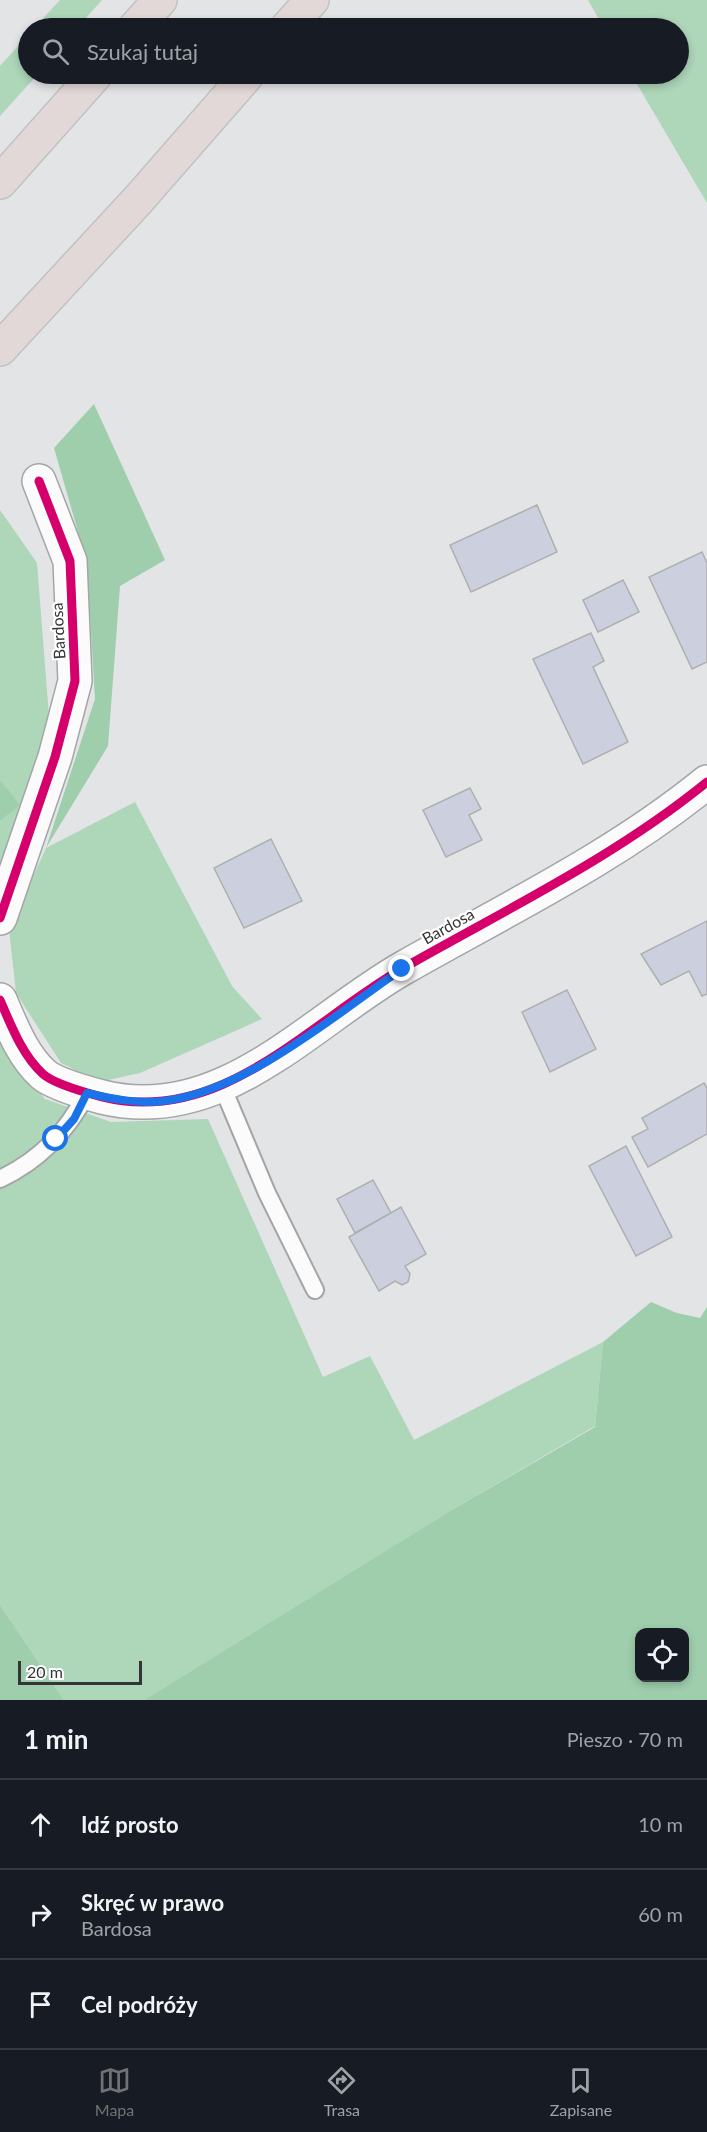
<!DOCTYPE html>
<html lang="pl">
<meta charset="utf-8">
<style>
body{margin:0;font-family:Lato,sans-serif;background:#20242c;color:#f1f3f6}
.controls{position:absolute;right:18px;bottom:18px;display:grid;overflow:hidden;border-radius:12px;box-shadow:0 3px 9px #0003}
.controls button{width:54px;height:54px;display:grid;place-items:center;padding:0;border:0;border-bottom:2px solid #363941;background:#171b24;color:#f1f3f6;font:30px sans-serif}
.scale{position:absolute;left:18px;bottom:15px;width:124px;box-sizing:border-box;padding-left:6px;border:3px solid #353537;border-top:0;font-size:16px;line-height:21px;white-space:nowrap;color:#353537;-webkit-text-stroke:4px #fff;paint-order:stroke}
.stop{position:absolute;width:18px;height:18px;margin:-14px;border:4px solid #1a73e8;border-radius:50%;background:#fff}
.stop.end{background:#1a73e8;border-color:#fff;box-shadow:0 2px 6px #0008}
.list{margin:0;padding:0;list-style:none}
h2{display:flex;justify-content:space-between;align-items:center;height:78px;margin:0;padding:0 24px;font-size:26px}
h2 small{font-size:20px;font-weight:400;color:#9ea1a6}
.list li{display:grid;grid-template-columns:39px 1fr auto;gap:18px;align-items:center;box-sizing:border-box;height:90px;padding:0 24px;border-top:2px solid #363941}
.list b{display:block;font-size:22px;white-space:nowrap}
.list p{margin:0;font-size:20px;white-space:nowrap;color:#9ea1a6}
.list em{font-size:20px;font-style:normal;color:#9ea1a6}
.icon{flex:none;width:33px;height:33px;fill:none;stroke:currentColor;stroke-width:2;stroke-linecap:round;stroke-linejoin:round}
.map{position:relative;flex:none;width:707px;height:1700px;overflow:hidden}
.search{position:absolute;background:#171b24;box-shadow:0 3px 9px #0003;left:18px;right:18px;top:18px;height:66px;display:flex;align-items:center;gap:15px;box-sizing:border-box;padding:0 21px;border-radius:33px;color:#9ea1a6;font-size:22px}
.sheet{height:348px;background:#171b24}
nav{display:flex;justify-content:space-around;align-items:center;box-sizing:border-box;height:84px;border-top:2px solid #363941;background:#171b24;font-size:16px;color:#9ea1a6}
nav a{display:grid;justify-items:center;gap:3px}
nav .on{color:#727274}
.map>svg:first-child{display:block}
.green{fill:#aed6b9}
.forest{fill:#9fcead;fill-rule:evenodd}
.building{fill:#ccd0de;stroke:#aeafb0;stroke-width:1.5}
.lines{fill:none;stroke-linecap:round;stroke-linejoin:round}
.lane-casing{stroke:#a4a5a6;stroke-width:20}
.street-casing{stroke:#a4a5a6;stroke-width:36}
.highway-casing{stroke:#c1c2c3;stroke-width:36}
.lane{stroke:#fbfbfb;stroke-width:16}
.street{stroke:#fbfbfb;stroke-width:33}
.highway{stroke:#e3d8d8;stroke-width:33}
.cycleway-casing{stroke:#fff;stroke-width:13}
.cycleway{stroke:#d6006c;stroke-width:9}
.route{stroke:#1a73e8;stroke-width:8}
.labels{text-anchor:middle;stroke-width:4.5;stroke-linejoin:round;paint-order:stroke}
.street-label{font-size:16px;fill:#353537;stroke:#fff}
</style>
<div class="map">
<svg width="707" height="1700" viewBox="0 0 707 1700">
<rect width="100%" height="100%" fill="#e3e4e6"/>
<g class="green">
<polygon points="60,0 102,0 77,28 34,28"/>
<polygon points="588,0 707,0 707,203 631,74 678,74 678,28 604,28"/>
<polygon points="28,35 28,74 38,74 0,116 0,66"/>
<polygon points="0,510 37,563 50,729 20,805 0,877 0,821 19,805 0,780"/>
<polygon points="135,802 232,986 262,1019 140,1073 99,1082 61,1063 16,993 9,929 46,848"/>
<polygon points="0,1043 45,1099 111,1122 208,1119 323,1377 370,1356 414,1440 603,1342 595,1426 450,1511 144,1700 64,1700 0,1605"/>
</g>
<g class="forest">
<polygon points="94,404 165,560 120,586 108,746 46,848 95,699 87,563 54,448"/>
<polygon points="0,780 20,805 0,821"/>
<path d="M651,1302L677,1313L700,1318L707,1307V1700H144L450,1511L595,1427L603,1342ZM684,1632V1678H640V1632Z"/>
<polygon points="0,1605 64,1700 0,1700"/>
</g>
<g class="building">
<polygon points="537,505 557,552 471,592 450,545"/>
<polygon points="702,552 707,563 707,662 692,669 649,577"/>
<polygon points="623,580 639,612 598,632 583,600"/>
<polygon points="591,633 604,661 593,667 628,742 583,764 533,659"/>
<polygon points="470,788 481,809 469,815 482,840 446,857 423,810"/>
<polygon points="271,839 302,901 244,928 214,868"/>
<polygon points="707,921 707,994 702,996 689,971 661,985 641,954"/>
<polygon points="567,990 596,1049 550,1072 522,1012"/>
<polygon points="704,1083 707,1088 707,1134 648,1167 632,1137 648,1129 642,1118"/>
<polygon points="626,1146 672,1237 636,1256 589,1166"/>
<polygon points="373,1180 391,1213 355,1233 337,1199"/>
<polygon points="401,1207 426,1254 405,1266 410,1274 408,1282 402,1285 395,1281 379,1291 349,1237"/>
</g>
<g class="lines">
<defs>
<g id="lane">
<polyline points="222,1086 267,1193 315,1290"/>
<path d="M0,1179C40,1160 67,1132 87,1093"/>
</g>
<g id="street">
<polyline points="0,918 55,757 75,681 70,561 39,481"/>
<path d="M0,1000C11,1025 22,1055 43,1074C54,1084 87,1093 102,1097C222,1127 311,1020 405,967C507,909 615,857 707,782"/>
</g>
<g id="highway">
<polyline points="135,28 160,0"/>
<polyline points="287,28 312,0"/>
<polyline points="0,182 96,74"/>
<polyline points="0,349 138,200 248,74"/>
</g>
</defs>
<use href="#lane" class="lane-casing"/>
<use href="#street" class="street-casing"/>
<use href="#highway" class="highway-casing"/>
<use href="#lane" class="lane"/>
<use href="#street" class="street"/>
<use href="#highway" class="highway"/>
<defs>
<g id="cycleway">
<polyline points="0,918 55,757 75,681 70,561 39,481"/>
<path d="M0,1000C11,1025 22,1055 43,1074C54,1084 87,1093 102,1097C222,1127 311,1020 405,967C507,909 615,857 707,782"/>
</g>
</defs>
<use href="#cycleway" class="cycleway-casing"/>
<use href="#cycleway" class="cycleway"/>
</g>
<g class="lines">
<path class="route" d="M56,1139L74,1119L87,1093C112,1099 138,1104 164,1101C246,1091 335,1015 402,969"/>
</g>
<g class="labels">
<g class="street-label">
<text transform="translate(58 631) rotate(-93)" y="6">Bardosa</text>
<text transform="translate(448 926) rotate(-29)" y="6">Bardosa</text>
</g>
</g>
</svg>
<div class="controls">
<button><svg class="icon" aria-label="locate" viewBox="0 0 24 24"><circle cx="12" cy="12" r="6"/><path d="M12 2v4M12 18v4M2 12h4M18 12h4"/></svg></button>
</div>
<div class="scale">20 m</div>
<div class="stop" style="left:56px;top:1139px"></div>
<div class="stop end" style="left:402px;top:969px"></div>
<div class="search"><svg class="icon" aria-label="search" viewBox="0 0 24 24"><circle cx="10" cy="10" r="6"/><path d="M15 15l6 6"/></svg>Szukaj tutaj</div>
</div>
<section class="sheet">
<h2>1 min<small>Pieszo · 70 m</small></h2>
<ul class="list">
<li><svg class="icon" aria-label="ahead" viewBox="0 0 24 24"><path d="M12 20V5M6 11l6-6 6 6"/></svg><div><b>Idź prosto</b></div><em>10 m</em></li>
<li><svg class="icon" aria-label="right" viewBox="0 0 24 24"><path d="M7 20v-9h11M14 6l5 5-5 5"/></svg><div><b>Skręć w prawo</b><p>Bardosa</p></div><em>60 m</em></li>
<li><svg class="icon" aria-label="arrive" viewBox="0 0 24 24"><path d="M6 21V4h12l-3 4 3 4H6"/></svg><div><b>Cel podróży</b></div></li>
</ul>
</section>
<nav>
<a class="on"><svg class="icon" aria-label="map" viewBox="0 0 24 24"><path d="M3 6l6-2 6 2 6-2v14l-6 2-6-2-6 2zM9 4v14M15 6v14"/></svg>Mapa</a>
<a><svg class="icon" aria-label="directions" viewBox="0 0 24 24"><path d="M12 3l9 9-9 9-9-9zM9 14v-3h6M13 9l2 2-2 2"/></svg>Trasa</a>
<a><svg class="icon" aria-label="saved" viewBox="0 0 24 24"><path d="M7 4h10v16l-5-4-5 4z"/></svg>Zapisane</a>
</nav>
